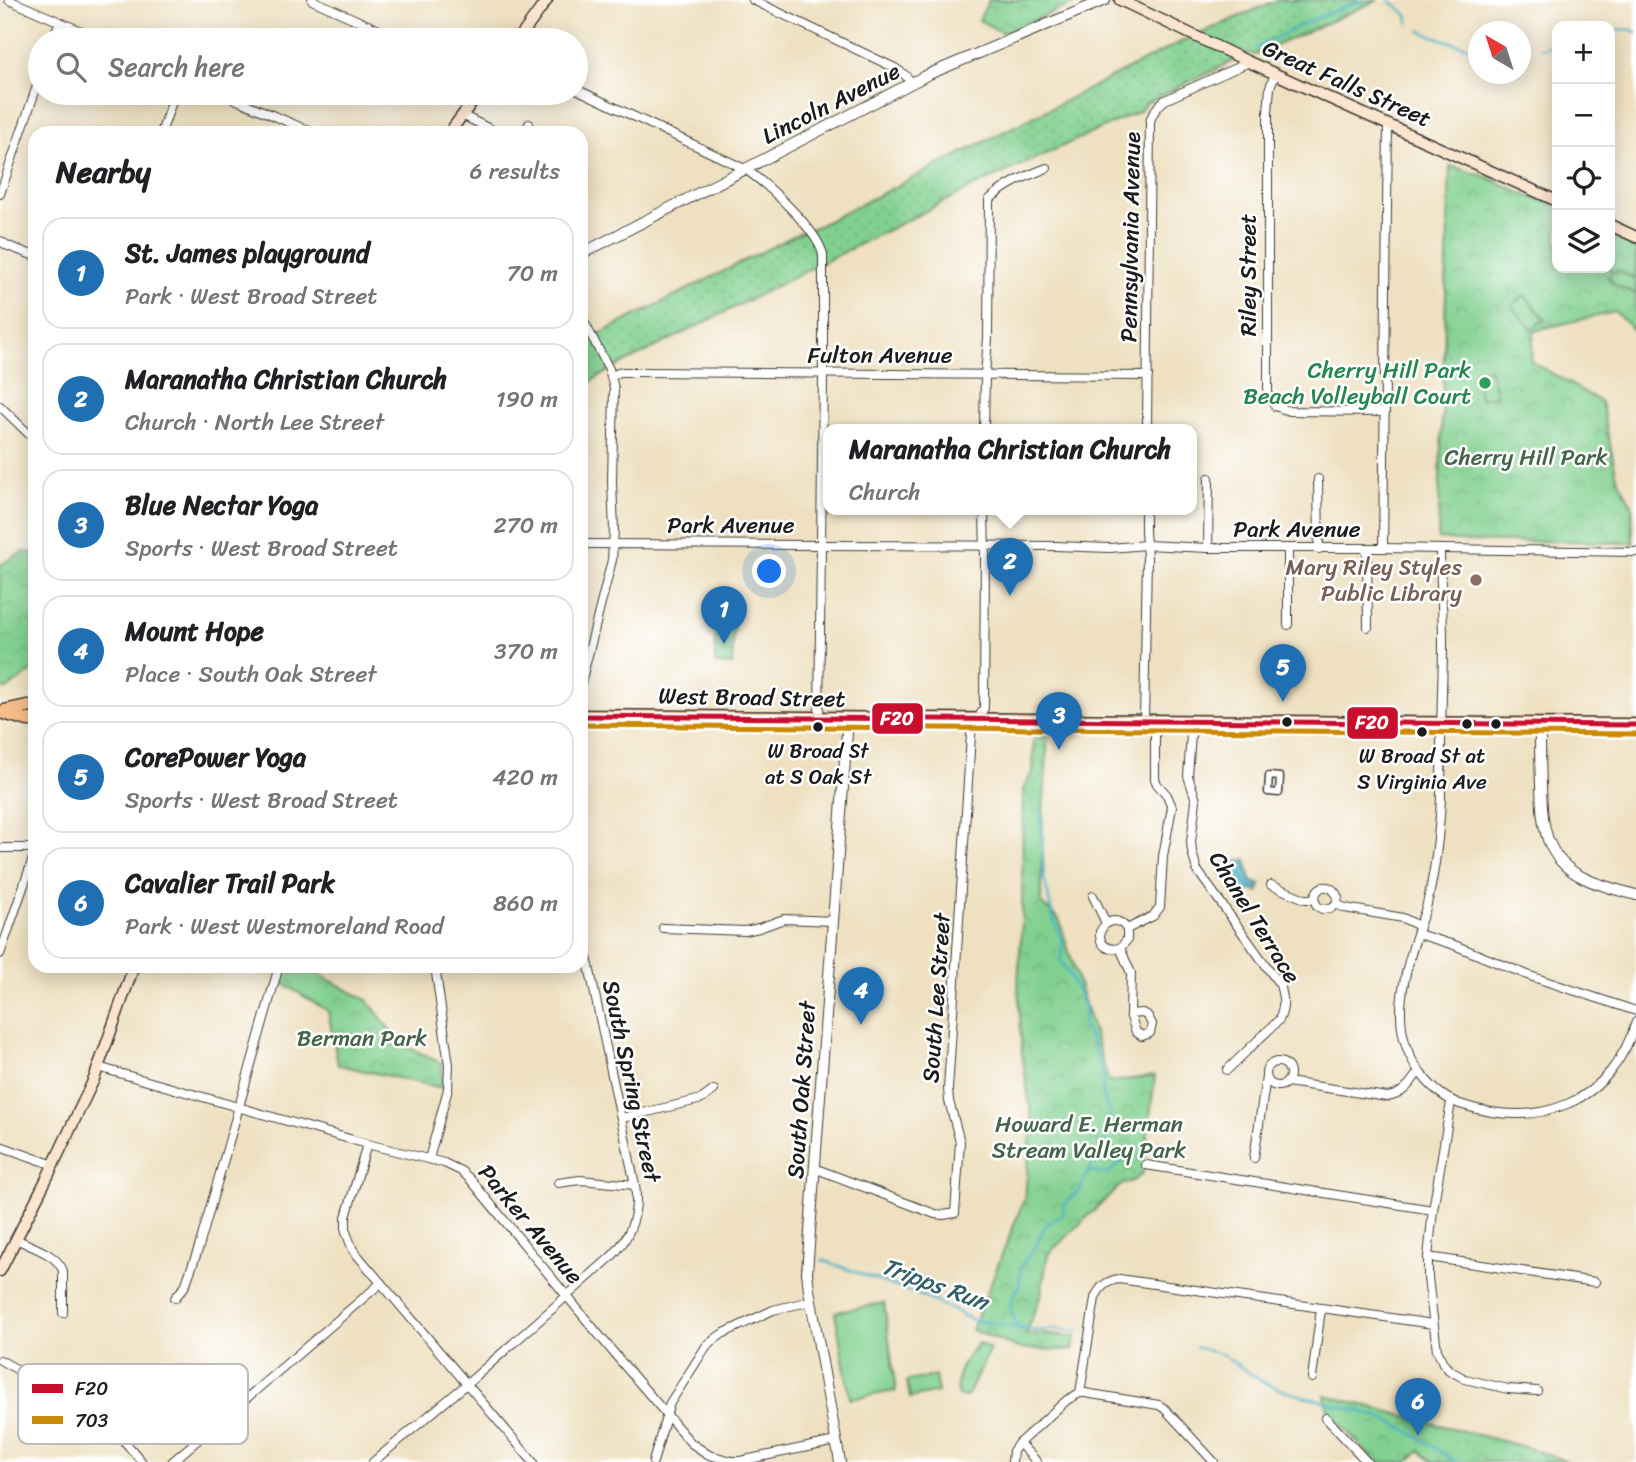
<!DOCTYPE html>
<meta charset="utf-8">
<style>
body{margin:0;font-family:Sriracha,sans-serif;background:#f2f2f2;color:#202124}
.controls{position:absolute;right:21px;top:21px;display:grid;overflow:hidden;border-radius:14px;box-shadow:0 4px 18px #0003}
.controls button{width:63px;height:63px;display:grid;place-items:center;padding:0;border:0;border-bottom:2px solid #e0e0e0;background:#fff;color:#202124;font:35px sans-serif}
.compass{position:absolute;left:1468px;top:21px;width:63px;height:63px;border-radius:50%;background:#fff;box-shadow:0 4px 18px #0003;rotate:321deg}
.you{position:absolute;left:770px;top:572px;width:24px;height:24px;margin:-18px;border:5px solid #fff;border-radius:50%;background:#1a73e8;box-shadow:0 0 0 10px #1a73e833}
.badge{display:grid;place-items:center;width:46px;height:46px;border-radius:50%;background:#1f6fb2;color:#fff;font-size:23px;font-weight:700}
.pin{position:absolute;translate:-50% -58px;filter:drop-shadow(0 2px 4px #0008)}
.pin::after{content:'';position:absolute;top:37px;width:24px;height:21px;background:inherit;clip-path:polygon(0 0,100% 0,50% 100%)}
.popup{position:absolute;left:823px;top:424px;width:374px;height:91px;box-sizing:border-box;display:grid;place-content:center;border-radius:14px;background:#fff;filter:drop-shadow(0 2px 5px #0005);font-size:23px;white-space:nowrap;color:#757577}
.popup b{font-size:26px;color:#202124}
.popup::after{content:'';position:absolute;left:50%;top:100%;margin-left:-14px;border:14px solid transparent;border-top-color:#fff}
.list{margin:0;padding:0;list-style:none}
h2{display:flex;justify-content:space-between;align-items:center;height:91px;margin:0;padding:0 28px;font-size:30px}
h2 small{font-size:23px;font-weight:400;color:#757577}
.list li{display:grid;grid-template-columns:46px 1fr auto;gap:21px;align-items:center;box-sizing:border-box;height:112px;margin:0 14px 14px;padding:0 14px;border:2px solid #e0e0e0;border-radius:21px}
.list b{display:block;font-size:26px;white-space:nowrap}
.list p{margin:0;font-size:23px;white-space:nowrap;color:#757577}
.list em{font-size:23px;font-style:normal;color:#757577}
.icon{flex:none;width:38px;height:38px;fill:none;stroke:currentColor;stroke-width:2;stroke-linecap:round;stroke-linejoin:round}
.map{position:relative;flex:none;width:1636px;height:1462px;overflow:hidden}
.search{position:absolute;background:#fff;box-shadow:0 4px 18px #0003;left:28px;top:28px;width:560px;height:77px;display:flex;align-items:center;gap:18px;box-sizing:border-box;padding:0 24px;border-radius:38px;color:#757577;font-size:26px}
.panel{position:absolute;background:#fff;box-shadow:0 4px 18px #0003;left:28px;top:126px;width:560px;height:847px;border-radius:21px}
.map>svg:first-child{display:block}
.grass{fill:url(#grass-dots);stroke:#4f7656;stroke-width:2}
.park{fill:url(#park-crowns);stroke:#4f7656;stroke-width:2}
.pitch{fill:#82d08f;stroke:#4f7656;stroke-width:2}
.water{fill:url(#water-waves);stroke:#326671;stroke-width:2}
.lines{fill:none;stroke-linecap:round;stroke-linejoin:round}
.stream{stroke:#48b1c6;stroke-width:2.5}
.pedestrian-casing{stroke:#3c3935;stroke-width:9}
.minor-casing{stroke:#3c3935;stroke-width:10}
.tertiary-casing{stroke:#3c3935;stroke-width:12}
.secondary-casing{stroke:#3c3935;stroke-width:13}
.primary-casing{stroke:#3c3935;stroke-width:15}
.pedestrian{stroke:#fff;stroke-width:6}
.minor{stroke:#fff;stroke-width:8}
.tertiary{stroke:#fff;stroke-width:10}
.secondary{stroke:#fce5cf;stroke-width:10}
.primary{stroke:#f7bd88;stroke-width:12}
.bus-1-casing{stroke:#fff;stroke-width:10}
.bus-2-casing{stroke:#fff;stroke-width:10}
.bus-1{stroke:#c8102e;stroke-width:5}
.bus-2{stroke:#cb8a06;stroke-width:5}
.leisure-dot{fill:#2e9e5b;stroke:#fff;stroke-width:2.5}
.education-dot{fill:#8d6e63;stroke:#fff;stroke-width:2.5}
.bus-dot{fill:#1c1c1c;stroke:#fff;stroke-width:2.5}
.labels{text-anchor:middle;stroke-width:5;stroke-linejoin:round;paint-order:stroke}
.bus-label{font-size:21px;fill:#1c1c1c;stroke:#fff}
.street-label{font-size:23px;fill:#1c1c1c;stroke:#fff}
.leisure-label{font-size:23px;fill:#27864d;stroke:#fff;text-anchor:end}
.park-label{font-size:23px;fill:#45644a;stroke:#fff}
.education-label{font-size:23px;fill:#785e54;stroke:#fff;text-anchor:end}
.water-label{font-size:24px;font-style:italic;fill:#305f68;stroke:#fff}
.key{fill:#fff;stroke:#bbb;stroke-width:2}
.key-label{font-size:19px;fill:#1c1c1c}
.line-badge{stroke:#fff;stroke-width:2.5}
.badge-label{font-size:19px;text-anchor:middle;font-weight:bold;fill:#fff}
</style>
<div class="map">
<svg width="1636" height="1462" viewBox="0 0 1636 1462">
<defs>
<pattern id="grass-dots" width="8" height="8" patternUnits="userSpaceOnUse" patternTransform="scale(1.75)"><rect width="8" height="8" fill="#82d08f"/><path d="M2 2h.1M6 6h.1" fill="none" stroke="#70b27b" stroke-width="1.8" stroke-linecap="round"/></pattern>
<pattern id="park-crowns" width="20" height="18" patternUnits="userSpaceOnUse" patternTransform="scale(1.75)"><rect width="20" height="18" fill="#82d08f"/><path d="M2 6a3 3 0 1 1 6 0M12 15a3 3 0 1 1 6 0" fill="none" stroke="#70b27b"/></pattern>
<pattern id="water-waves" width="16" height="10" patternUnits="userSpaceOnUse" patternTransform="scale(1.75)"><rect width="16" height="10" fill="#48b1c6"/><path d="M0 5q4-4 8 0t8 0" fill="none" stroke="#3b8fa0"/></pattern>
</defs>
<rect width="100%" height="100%" fill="#fff"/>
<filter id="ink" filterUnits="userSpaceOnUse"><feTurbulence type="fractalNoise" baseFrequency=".0143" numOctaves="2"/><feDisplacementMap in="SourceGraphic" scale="14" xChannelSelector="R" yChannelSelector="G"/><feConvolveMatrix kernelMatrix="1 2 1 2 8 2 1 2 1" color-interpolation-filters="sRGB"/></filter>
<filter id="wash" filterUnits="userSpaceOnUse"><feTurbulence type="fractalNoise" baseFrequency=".00686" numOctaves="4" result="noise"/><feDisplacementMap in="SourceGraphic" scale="28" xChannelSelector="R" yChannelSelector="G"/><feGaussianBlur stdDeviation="1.57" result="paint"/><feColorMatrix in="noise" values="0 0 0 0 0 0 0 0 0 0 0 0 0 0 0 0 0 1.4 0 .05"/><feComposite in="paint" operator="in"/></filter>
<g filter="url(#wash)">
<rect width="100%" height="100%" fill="#eee0c0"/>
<polygon class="grass" points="1277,0 1378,0 1255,55 1249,53 1146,103 1140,111 977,185 614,368 581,387 581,345 599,334 799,233 818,226 1181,42"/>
<g class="park">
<polygon points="989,0 1083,0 1003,33 979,20"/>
<path d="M1450,166L1490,178L1525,195L1557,206V268H1610V231L1616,237L1636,247V330L1635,331L1615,312L1544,328L1534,332L1531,361L1601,402L1617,477L1632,505L1633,543C1609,543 1586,541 1562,541C1521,541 1479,544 1438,539Z"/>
<polygon points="23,552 35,552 35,669 7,689 0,688 0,565"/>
<polygon points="715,623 734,624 732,665 715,664"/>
<polygon points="1048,735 1043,816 1041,903 1059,919 1109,1082 1155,1076 1143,1172 1135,1180 1121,1185 1048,1254 1041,1294 1026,1334 1076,1336 1073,1350 1021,1349 972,1330 1025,1197 1032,1120 1022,1055 1018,982 1022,922 1023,789 1033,772 1034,736 1041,739"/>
<polygon points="282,966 304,966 368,1001 401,1044 442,1063 442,1088 338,1065 328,1011 279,981"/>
<path d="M978,1343L990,1349L967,1397L958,1396C953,1374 965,1359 978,1343Z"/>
<polygon points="1325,1395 1532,1449 1569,1462 1432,1462 1420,1450 1407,1462 1376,1462 1336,1420 1327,1407"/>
</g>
<g class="pitch">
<polygon points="1617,270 1636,279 1636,294 1611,283 1612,280 1608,278 1611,271 1615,273"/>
<polygon points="1524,295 1545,319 1532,330 1512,306"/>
<polygon points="1489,368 1497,395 1481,399 1474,372"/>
<polygon points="884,1303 896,1391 850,1399 835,1312"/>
<polygon points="935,1376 938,1392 910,1398 907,1381"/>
</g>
<polygon class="water" points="1246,859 1251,881 1261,885 1258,892 1253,890 1237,894 1233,874 1222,875 1221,865"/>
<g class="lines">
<g class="stream">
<polyline points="1389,0 1407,15 1409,25"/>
<polyline points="1420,31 1447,41 1475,48 1478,46"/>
<polyline points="1514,32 1517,30"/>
<polyline points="1610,32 1629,29 1636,32"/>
<polyline points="1256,48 1303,24 1362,0"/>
<polyline points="1541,48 1557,44"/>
<polyline points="1090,1171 1107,1174 1122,1161 1130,1159"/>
<polyline points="822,1260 925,1297 973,1320 1037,1331 1055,1329 1080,1331"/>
<polyline points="1020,1330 1014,1319 1010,1305 1019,1286 1022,1265 1038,1242 1044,1227 1061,1216 1067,1201 1080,1190 1088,1171 1104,1151 1110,1112 1102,1093 1104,1078 1092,1042 1083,1026 1085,1009 1080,994 1060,960 1063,942 1053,918 1044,877 1041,813"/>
<polyline points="1196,1347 1223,1355 1261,1381 1285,1391 1380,1417 1415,1435 1457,1462"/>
</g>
</g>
</g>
<g filter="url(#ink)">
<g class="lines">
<defs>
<polygon id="pedestrian" points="1269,776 1280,777 1279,793 1268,792"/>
<g id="minor">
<polyline points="9,0 102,40"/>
<polyline points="312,0 401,40"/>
<polyline points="753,0 895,68 905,75 912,83"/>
<polyline points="52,40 60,22"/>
<polyline points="1275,74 1270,87 1268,112 1268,395 1275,406 1289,411 1385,412"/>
<path d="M576,89L745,169C767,184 818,230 823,255V374L819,719"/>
<polyline points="221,93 314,133"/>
<polyline points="462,115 498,133"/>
<polyline points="161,133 175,93"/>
<polyline points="525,133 529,124"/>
<polyline points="0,194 40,77"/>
<polyline points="0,241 8,246 35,256"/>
<polyline points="581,316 609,369 614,388 612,482 614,530 612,560 581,683"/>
<polyline points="612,376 620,372 637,372 1148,376"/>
<polyline points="0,406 35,440"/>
<path d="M984,430L985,375L988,338L989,200C1006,184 1026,176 1047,168"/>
<path d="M1147,430L1150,121C1153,112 1157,106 1165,100L1249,62"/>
<polyline points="1318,479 1319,549"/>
<polyline points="581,544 1056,546 1110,548 1146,545 1208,548 1383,548 1636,552"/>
<polyline points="1208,548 1209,478"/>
<polyline points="1367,548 1368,627"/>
<polyline points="1383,548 1388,124"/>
<polyline points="1288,549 1288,625"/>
<path d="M1440,550C1440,580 1443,610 1443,640C1443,675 1441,711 1441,746C1441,769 1442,792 1440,815C1438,843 1434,876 1427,904C1426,910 1422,917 1420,924C1405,973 1385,1029 1422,1075C1433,1089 1446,1100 1463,1105C1497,1116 1534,1118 1567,1104C1602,1090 1625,1058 1636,1022"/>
<path d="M1192,721L1188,776L1196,800L1191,842L1192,852L1197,870L1280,985C1284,998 1285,1007 1279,1020L1227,1070"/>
<polyline points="0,848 35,848"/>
<polyline points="1271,885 1305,899 1314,899"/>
<polyline points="1093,896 1106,923"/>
<path d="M1314,899C1318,883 1331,883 1338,897L1336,904"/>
<polyline points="1314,899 1317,906 1322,909 1331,908 1336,904"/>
<polyline points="1336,904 1345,908 1403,918 1419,926"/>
<polyline points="663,928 745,931 759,928 784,919 834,921"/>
<polyline points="1127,929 1153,916 1160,907 1163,856 1172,807 1167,795 1157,784 1155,779 1155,733 1144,721 1147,557 1145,531 1145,510"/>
<polyline points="1418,934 1454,945 1530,976 1636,1011"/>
<polyline points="1120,948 1131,973 1130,1014"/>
<path d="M1120,948C1107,951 1099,945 1100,932C1106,919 1118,917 1127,929"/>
<polyline points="1120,948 1127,940 1127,929"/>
<polyline points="0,954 35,853"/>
<polygon points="1142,1013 1147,1015 1152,1024 1150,1033 1142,1036 1136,1032 1130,1014"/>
<circle cx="1278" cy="1074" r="12"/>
<polyline points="98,1067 367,1144 444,1163 461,1171 470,1179 618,1358 691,1443 709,1455 732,1461 740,1461 836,1441"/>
<path d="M1287,1082L1387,1097C1403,1095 1410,1084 1419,1071"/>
<polyline points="1451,1102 1433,1210 1428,1257 1428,1278 1437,1350 1443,1363 1449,1370 1465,1379 1508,1389 1537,1391"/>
<polyline points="622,1118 702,1099 714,1090"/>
<polyline points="367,1144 346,1217 346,1232 353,1250 533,1462"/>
<polyline points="0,1146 54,1165"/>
<polyline points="1254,1158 1266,1077"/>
<polyline points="429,1159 448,1089 449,1065 435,966"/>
<polyline points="1146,1165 1433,1210"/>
<polyline points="814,1168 935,1214 943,1215 955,1213 960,1142 949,1101 948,1089 971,735 972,730 984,708 985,555 984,510"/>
<polyline points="558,1183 580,1180 635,1185"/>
<path d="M16,1239C32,1247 57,1254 63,1271V1313"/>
<polyline points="1428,1257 1595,1282"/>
<polyline points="175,1298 185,1286 199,1247 279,966"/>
<polyline points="0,1360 43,1384 86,1405 98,1413 109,1423 142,1462"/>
<polyline points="1312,1378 1321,1309"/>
<polyline points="1080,1393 1085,1393 1159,1405 1165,1409 1214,1462"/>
<polyline points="1326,1418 1367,1462"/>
<polyline points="1019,1443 1037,1462"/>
<polyline points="172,1462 381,1283"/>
<path d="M373,1462L467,1384L611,1257C632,1236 639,1213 635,1185L581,928"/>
<polyline points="653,1462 670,1403 707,1345 722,1334 773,1310 811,1301"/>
<path d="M1012,1462L1013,1451L1019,1443L1067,1400L1080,1393L1095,1298C1100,1286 1107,1281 1119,1279L1433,1324"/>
</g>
<g id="tertiary">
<polyline points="581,254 927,75 1105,0"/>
<path d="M1540,725C1540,745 1540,765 1541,785C1542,824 1544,859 1584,878C1600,886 1619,890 1636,895"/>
<polyline points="840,1462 809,1290 807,1272 848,719"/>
</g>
<g id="secondary">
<polyline points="1120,0 1249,62 1557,201"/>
<polyline points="518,40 547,0"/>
<polyline points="449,133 479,93"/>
<polyline points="1610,225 1636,237"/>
<polyline points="0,1271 46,1180 94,1079 134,966"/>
</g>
<g id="primary">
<polyline points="4,711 27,706 35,706"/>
<polyline points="0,712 28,720 35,720"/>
<polyline points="581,716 1636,725"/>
</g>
</defs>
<use href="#pedestrian" class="pedestrian-casing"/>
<use href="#minor" class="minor-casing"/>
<use href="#tertiary" class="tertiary-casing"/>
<use href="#secondary" class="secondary-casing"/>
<use href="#primary" class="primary-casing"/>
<use href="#pedestrian" class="pedestrian"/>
<use href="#minor" class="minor"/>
<use href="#tertiary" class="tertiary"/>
<use href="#secondary" class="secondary"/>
<use href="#primary" class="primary"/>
<defs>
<polyline id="bus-1" points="581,716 1636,725"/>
<polyline id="bus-2" points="581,725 1636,734"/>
</defs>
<use href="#bus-1" class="bus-1-casing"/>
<use href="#bus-2" class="bus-2-casing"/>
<use href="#bus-1" class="bus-1"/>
<use href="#bus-2" class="bus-2"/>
</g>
</g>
<circle class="leisure-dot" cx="1485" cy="383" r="7"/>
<circle class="education-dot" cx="1476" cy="580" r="7"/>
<g class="bus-dot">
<circle cx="1287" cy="722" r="6"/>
<circle cx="1467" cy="724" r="6"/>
<circle cx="1496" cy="724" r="6"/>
<circle cx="818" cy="727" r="6"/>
<circle cx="1422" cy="732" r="6"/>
</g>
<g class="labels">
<g class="bus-label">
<text x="818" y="758">W Broad St<tspan x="818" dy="26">at S Oak St</tspan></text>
<text x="1422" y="763">W Broad St at<tspan x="1422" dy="26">S Virginia Ave</tspan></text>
</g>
<g class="street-label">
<text transform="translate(1347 83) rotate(24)" y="8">Great Falls Street</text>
<text transform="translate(831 103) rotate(-27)" y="8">Lincoln Avenue</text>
<text transform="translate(1130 237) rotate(-89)" y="8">Pennsylvania Avenue</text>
<text transform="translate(1248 275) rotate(-90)" y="8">Riley Street</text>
<text x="880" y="363">Fulton Avenue</text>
<text x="731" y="533">Park Avenue</text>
<text x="1297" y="537">Park Avenue</text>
<text transform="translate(752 697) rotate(1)" y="8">West Broad Street</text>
<text transform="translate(1255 917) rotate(58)" y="8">Chanel Terrace</text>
<text transform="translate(936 998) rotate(-86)" y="8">South Lee Street</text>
<text transform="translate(632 1081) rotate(78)" y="8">South Spring Street</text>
<text transform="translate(801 1090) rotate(-86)" y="8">South Oak Street</text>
<text transform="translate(531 1224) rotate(50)" y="8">Parker Avenue</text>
</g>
<g class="leisure-label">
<text x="1471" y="378">Cherry Hill Park<tspan x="1471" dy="26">Beach Volleyball Court</tspan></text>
</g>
<g class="park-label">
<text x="1526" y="465">Cherry Hill Park</text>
<text x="362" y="1046">Berman Park</text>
<text x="1089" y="1132">Howard E. Herman<tspan x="1089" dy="26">Stream Valley Park</tspan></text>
</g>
<g class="education-label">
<text x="1462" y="575">Mary Riley Styles<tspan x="1462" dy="26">Public Library</tspan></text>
</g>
<g class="water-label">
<text transform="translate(935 1284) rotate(20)" y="8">Tripps Run</text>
</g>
</g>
<rect x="18" y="1364" width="230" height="80" rx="10" class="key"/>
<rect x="32" y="1384" width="31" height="9" fill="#c8102e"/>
<rect x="32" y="1416" width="31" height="8" fill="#cb8a06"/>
<g class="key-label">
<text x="75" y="1395">F20</text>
<text x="75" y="1427">703</text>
</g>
<g class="line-badge">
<rect x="871" y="702" width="53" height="33" rx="7" fill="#c8102e"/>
<rect x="1346" y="706" width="53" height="34" rx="7" fill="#c8102e"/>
</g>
<g class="badge-label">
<text x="897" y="725">F20</text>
<text x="1372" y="729">F20</text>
</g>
</svg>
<div class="controls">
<button>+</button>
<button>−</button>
<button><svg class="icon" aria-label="locate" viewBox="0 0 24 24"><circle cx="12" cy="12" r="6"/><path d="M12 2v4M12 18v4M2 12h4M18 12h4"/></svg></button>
<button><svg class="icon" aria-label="layers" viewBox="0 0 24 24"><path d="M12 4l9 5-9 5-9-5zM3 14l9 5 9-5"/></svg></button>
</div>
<svg class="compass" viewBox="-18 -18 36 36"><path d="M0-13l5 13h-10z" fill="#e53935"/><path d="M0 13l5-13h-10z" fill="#757577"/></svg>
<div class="you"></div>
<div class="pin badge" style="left:724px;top:644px">1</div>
<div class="pin badge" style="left:1010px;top:596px">2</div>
<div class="popup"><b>Maranatha Christian Church</b>Church</div>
<div class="pin badge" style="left:1059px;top:750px">3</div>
<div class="pin badge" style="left:861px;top:1025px">4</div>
<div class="pin badge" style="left:1283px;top:702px">5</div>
<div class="pin badge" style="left:1418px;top:1436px">6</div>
<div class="search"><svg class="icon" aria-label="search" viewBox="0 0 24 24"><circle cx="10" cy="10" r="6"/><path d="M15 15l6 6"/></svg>Search here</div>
<section class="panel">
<h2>Nearby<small>6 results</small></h2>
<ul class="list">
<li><span class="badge">1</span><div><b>St. James playground</b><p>Park · West Broad Street</p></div><em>70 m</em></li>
<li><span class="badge">2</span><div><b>Maranatha Christian Church</b><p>Church · North Lee Street</p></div><em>190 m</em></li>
<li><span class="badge">3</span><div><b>Blue Nectar Yoga</b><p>Sports · West Broad Street</p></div><em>270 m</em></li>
<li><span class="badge">4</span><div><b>Mount Hope</b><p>Place · South Oak Street</p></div><em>370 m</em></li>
<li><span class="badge">5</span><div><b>CorePower Yoga</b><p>Sports · West Broad Street</p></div><em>420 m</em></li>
<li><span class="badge">6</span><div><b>Cavalier Trail Park</b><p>Park · West Westmoreland Road</p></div><em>860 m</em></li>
</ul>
</section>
</div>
